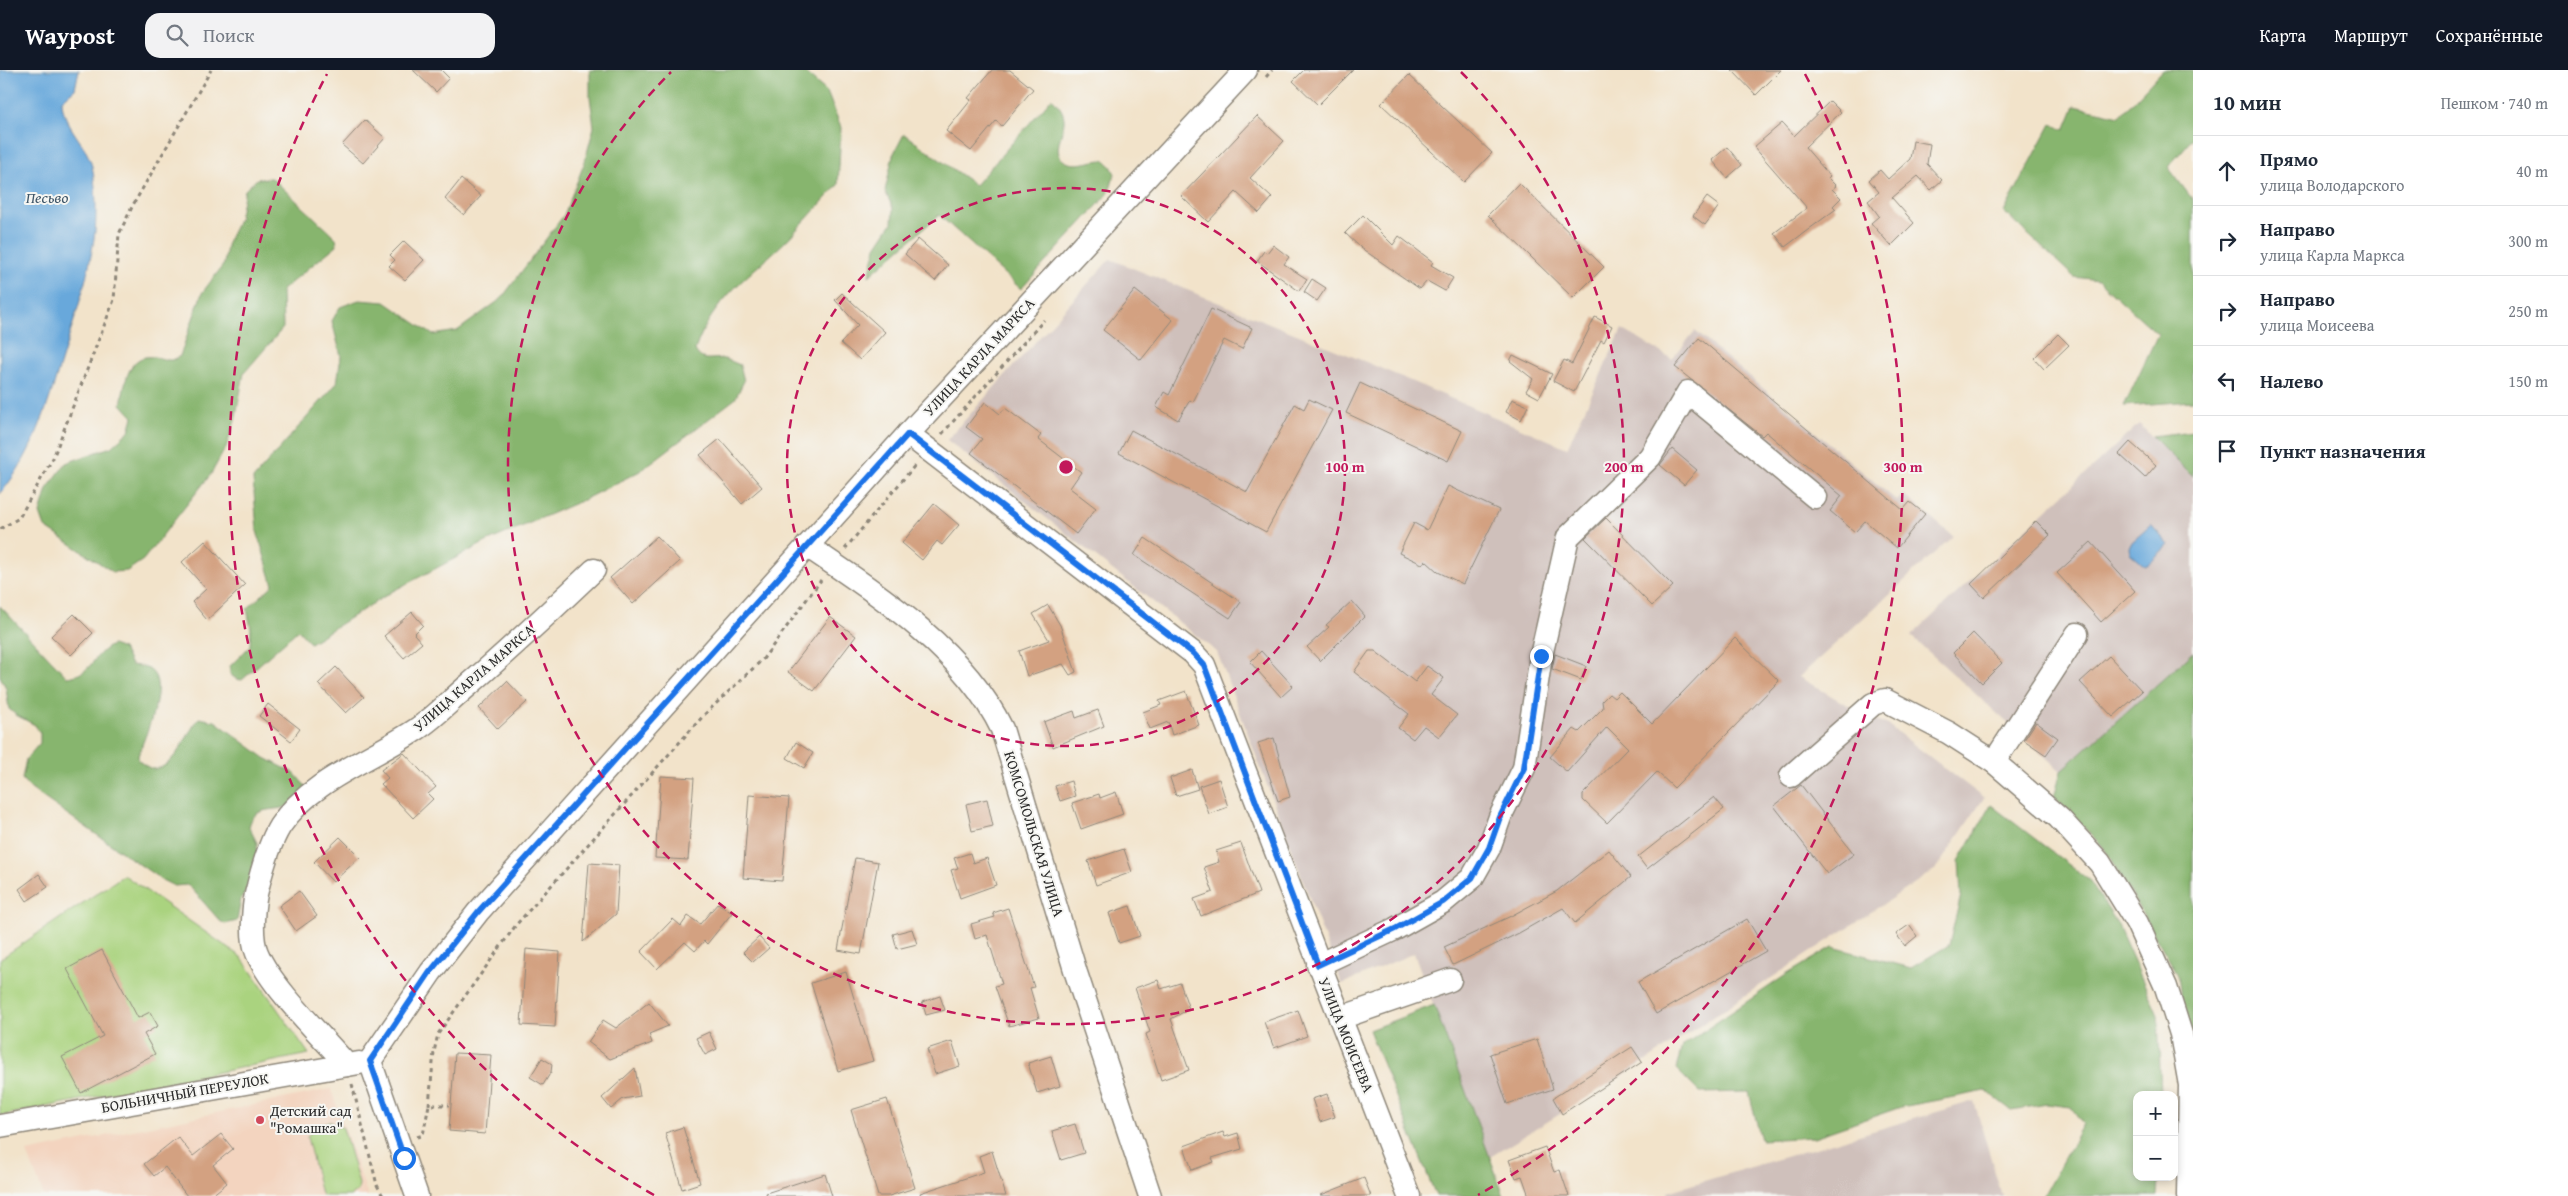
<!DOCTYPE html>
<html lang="ru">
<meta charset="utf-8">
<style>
body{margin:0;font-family:"Gentium Book Plus",serif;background:#f2f2f3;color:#1f2937}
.controls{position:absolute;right:15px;bottom:15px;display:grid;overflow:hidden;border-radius:10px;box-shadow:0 2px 8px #0003}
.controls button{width:45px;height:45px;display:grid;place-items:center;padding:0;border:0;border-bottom:1px solid #e0e1e3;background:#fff;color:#1f2937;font:25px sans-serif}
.stop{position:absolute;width:15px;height:15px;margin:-11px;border:4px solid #1a73e8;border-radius:50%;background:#fff}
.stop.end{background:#1a73e8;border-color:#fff;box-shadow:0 1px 5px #0008}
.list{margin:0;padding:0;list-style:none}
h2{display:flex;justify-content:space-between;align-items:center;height:65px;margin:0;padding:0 20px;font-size:21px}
h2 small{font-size:16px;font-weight:400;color:#747a83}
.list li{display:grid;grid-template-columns:32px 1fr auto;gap:15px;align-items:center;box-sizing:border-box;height:70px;padding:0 20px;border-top:1px solid #e0e1e3}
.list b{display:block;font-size:19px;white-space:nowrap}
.list p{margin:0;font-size:16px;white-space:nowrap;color:#747a83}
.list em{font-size:16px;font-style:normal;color:#747a83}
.icon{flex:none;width:28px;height:28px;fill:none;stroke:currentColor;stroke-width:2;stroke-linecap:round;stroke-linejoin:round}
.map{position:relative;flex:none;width:2193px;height:1126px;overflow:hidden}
header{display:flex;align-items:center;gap:30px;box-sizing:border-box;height:70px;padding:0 25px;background:#111827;color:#fff}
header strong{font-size:24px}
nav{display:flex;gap:28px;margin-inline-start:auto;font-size:18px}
.search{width:350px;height:45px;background:#f2f2f3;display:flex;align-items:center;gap:12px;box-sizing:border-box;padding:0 18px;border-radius:15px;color:#747a83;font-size:19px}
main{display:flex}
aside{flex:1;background:#fff}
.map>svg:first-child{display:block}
.built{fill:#f3d4bf}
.industrial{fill:#cfc0bb}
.green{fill:#aad37f;stroke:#6a7f55}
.forest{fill:#87b56e;stroke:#59704c}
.water{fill:#68a8db;stroke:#4a6a83}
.building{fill:#d3a181}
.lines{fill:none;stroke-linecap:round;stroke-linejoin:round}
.minor-casing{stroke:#8e877a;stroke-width:25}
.path{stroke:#8e877a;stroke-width:3;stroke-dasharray:4 4;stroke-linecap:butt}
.minor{stroke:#fff;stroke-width:22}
.route{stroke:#1a73e8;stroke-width:6}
.ring{fill:none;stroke:#c2185b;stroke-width:2.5;stroke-dasharray:9 6}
.poi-dot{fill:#d1495b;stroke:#f6f6f2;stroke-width:2}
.labels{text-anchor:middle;stroke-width:4;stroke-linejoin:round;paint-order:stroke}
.street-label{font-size:15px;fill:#2b2b2b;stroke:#f6f6f2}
.poi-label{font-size:15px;fill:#2b2b2b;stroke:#f6f6f2;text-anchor:start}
.water-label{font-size:16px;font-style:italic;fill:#405769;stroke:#f6f6f2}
.centre{fill:#c2185b;stroke:#f6f6f2;stroke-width:2.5}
.ring-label{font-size:15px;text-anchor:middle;font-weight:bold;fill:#c2185b;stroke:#f6f6f2;stroke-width:4;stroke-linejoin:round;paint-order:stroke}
</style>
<header>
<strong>Waypost</strong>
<div class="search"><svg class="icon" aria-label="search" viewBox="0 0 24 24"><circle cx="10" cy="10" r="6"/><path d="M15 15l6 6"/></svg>Поиск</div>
<nav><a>Карта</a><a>Маршрут</a><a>Сохранённые</a></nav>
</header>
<main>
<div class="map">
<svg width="2193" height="1126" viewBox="0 0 2193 1126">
<rect width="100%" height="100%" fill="#f6f6f2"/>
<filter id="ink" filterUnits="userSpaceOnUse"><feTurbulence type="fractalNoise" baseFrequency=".02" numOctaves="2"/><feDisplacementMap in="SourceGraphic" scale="10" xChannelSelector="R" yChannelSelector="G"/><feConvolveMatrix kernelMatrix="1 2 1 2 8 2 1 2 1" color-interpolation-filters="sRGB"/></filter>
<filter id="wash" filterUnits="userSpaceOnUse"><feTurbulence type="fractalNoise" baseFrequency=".0096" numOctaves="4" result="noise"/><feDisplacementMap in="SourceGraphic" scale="20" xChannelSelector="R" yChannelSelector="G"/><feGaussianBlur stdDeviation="1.12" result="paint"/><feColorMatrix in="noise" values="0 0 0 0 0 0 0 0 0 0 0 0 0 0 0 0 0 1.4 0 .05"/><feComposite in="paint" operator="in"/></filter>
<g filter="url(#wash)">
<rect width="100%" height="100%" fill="#f2e3ca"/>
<polygon class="built" points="331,1019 368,1126 44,1126 27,1082"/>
<g class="industrial">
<polygon points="1110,189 1366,292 1567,378 1622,259 1672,289 1695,261 1897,431 1903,424 1953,466 1799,607 1866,646 1888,655 1984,728 1936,799 1646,991 1490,1087 1414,883 1342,914 1217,582 947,370"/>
<polygon points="2139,354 2193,407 2193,582 2061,701 1911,566"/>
<polygon points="1974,1031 2002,1126 1668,1126 1667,1122"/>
</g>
<g class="green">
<polygon points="124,805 241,887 309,984 0,1046 0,889"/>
<polygon points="329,1051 343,1058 359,1114 358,1121 350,1126 324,1126 321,1124 307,1067 315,1056"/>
</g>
<g class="forest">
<path d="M590,0H802L827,22L841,57L838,115C821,133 805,151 788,169C752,204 712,229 695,280C702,294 711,287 724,289C729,290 735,293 740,295L744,311L735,329L640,401L583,430L486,472L393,521L310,573L298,560L242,610L236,609L230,604V596L250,576L251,558L247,539L273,515L257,461L253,409L337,313L341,286L332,251L340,237L359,230L385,232L433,265L457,261L501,229L564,145L584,94L594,57L590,27Z"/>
<polygon points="2163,0 2193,0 2193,68 2168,97 2193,130 2193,331 2124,336 2158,264 2098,210 2074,207 2004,142 2051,54 2065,60 2075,36 2120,46"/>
<path d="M1052,28C1057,34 1063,39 1064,48C1066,61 1047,86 1069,93C1080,96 1093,90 1104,90L1111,96L1115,104L1108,124L1021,219L939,145L869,206L876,177L892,153L893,138L885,121L893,85L904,64L975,115Z"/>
<path d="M272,108L336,168L337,175L282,220L283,258L244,303L235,351L226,377L211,404L143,490L127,501L113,502L45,457L40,443L47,419L66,393L111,377L129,361L133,347L121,334C125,315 127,283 154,287C165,288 169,294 180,286L202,223L224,194L228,171L239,149L245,120L257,109Z"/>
<polygon points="2193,361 2193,407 2152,366"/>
<path d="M0,536L67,607C94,604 91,585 112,575L123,579L131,595C139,596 148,596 153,603C167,619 144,668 138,686L139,691C143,694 148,698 153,699C174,700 188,661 199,648L215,651L265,688L294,703L307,718C303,723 297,732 291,735C274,743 254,734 249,757L257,773L256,808L241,829L237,851L225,854L220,851L191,818L187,815L174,816L162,810L31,719L22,709L26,689L40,673V663L35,655L16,645L9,639L6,618L0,606Z"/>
<polygon points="2193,582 2193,997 2191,998 2178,905 2104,778 2054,727 2061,701"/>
<polygon points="1991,735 2090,811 2117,853 2158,945 2161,1025 2137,1025 2137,1107 2159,1107 2158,1126 2043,1126 2083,1054 2071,1037 2047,1034 2011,1040 1986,1021 1901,1037 1814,1067 1761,1070 1749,1022 1700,1023 1676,999 1682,976 1786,905 1833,877 1911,898 1949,875 1961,825 1959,791"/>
<polygon points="1434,935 1504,1126 1436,1126 1369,960"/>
</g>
<g class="water">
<path d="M0,0H79L75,19L62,30C62,57 89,74 93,101C96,120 97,142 95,162C90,200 78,239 66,276C50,327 36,382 0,424Z"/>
<polygon points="2151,455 2169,475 2149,494 2145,496 2130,483 2129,478 2132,472"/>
</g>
<g id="blocks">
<g class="building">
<polygon points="413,0 441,0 449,8 436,22"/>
<polygon points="992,0 1010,0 1033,19 1002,56 996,51 971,81 946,61 971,30 968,28"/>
<polygon points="1304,0 1353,0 1318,35 1293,11"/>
<polygon points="1732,0 1781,0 1756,25"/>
<polygon points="1409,5 1492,83 1464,112 1381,34"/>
<polygon points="1830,31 1841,42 1805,77 1830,106 1828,108 1836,116 1832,119 1841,128 1833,136 1836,139 1785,177 1774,163 1807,138 1754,77 1782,53 1794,66"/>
<polygon points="1257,46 1284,71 1250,108 1272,128 1259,143 1236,122 1208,152 1181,126"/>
<polygon points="365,50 385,68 363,93 342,75"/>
<polygon points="1913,71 1930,74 1927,94 1942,110 1931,120 1918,106 1892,128 1914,153 1891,176 1871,153 1879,146 1868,131 1879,122 1869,110 1880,100 1888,109 1910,89"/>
<polygon points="1727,77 1742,95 1727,108 1712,90"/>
<polygon points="461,109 481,126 464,145 445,129"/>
<polygon points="1519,113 1604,197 1573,228 1488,145"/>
<polygon points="1707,127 1719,136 1705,155 1693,146"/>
<polygon points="1363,145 1393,175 1399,166 1433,192 1431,195 1453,208 1445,221 1427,211 1420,219 1361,178 1345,163"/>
<polygon points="918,169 948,195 935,211 905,184"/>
<polygon points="404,171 424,190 405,210 389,196 395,190 390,185"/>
<polygon points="1273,175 1289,187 1284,194 1307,209 1299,221 1257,191 1264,181 1267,183"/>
<polygon points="1312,209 1326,218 1317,231 1304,222"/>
<polygon points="1135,220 1173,250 1141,290 1103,260"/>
<polygon points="842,223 885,262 860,290 841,273 858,255 835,230"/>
<polygon points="1211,239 1252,258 1242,279 1224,270 1193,332 1190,330 1178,350 1156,337 1164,322 1169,325"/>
<polygon points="1595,247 1612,256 1604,272 1601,270 1574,322 1553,311 1564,290 1572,294"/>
<polygon points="2058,264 2069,275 2044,299 2034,288"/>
<polygon points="1699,268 1903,440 1910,432 1925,444 1897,478 1865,451 1855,462 1830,441 1842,426 1766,362 1762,366 1675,297"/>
<polygon points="1513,285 1552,304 1539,328 1526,321 1533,309 1510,291"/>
<polygon points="1360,313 1462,361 1448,391 1346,343"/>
<polygon points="1309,329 1332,340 1266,462 1119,383 1131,360 1247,422 1295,334 1304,339"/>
<polygon points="1512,329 1528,336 1521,350 1506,342"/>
<polygon points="985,332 1000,344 1005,338 1041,365 1038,369 1081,402 1070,418 1096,438 1076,464 971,383 982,369 966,357"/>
<polygon points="720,369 762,417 742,434 700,385"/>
<polygon points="2130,372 2156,395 2145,408 2119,384"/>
<polygon points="1672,379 1697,400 1684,415 1660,395"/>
<polygon points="1448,416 1499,440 1463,514 1438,502 1426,491 1422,494 1399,483 1414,453 1427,460"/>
<polygon points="934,434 959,455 942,475 937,471 922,490 902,473"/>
<polygon points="1606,448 1673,516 1652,536 1585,468"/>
<polygon points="2036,451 2050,465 1984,528 1971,514"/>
<polygon points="657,466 680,491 633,534 610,508"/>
<polygon points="1145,468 1241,532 1230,548 1134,485"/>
<polygon points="205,471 245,515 207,550 192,532 206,519 182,492"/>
<polygon points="2091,472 2135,521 2101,552 2057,503"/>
<polygon points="1352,531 1365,546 1320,591 1307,577 1329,557 1326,555"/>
<polygon points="1048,535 1060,555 1076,602 1070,605 1063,594 1027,606 1019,581 1049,570 1033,544"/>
<polygon points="412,542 423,555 414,564 422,573 404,588 384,566"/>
<polygon points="74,544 93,563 71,585 51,566"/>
<polygon points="830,547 856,566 814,621 788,602"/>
<polygon points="1973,563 2002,593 1982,613 1953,583"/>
<polygon points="1735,568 1779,611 1674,718 1657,702 1607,753 1583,730 1583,724 1628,678 1607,657 1567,702 1550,687 1574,659 1579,662 1603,638 1602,631 1609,624 1614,628 1620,622 1652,654"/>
<polygon points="1261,581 1293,616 1281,627 1250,592"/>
<polygon points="1369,581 1375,581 1415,612 1427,596 1444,608 1431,625 1457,645 1439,667 1424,656 1413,669 1398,658 1409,644 1354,602"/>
<polygon points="1555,584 1586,596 1581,610 1552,599"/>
<polygon points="2109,586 2142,621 2113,647 2080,612"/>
<polygon points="336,597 364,627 346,643 318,614"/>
<polygon points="507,611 527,632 498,659 479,638"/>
<polygon points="1186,621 1199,655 1172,665 1168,652 1150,659 1143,642 1161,635 1159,631"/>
<polygon points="268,634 300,659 291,671 259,646"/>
<polygon points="1098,640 1104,656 1053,677 1044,652 1074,641 1076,648"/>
<polygon points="2036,652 2058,668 2046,685 2024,670"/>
<polygon points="1274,668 1290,727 1278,731 1258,673"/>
<polygon points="796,672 813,683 804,698 787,688"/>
<polygon points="404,683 436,717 428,724 433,729 413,748 381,714 388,708 381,700"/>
<polygon points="1192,700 1198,719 1176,726 1170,708"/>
<polygon points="661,706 694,708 688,790 655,788"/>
<polygon points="1219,709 1228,737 1209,744 1199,716"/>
<polygon points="1071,711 1075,726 1060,731 1055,716"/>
<polygon points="1801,715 1854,784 1827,804 1774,736"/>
<polygon points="1116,722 1123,744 1081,759 1072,733 1099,724 1100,728"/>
<polygon points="749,725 789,728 782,811 743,808"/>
<polygon points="1714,727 1724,739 1647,799 1638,787"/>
<polygon points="987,729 993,756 972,761 966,734"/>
<polygon points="340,767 360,787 333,812 314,792"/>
<polygon points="1241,773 1259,823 1201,846 1194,829 1213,822 1204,797 1219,792 1216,781"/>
<polygon points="1124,779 1132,802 1096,815 1088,791"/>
<polygon points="1609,780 1631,807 1575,853 1563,838 1519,863 1453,895 1444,877 1511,846 1557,821"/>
<polygon points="970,783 973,793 987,788 996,815 960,828 951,800 958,798 954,788"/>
<polygon points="855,788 878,792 861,884 838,880"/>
<polygon points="589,793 619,795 616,844 583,872"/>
<polygon points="39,804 48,817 27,831 19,819"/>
<polygon points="299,821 317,846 296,861 279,836"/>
<polygon points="718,833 732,843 707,874 704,871 695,881 685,872 657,899 641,882 673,849 681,856 688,846 700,854"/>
<polygon points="1130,836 1140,866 1119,873 1109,843"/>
<polygon points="1008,838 1034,917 1030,918 1039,948 1009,956 995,916 1002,914 987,865 975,869 971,854 995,847 993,843"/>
<polygon points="1747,849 1766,881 1656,944 1638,912"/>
<polygon points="1909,855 1917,866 1905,876 1896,864"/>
<polygon points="912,859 917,874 897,879 893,864"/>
<polygon points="759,867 769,878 753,892 743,882"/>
<polygon points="526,879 560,882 555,957 521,955"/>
<polygon points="102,880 138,948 150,942 158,956 144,964 155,984 81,1023 62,987 103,966 67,899"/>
<polygon points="846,902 873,991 838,1001 811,913"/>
<polygon points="1158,910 1161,919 1180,913 1189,939 1171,949 1189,1000 1161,1010 1146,964 1150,962 1135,918"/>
<polygon points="940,926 945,940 926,945 922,932"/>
<polygon points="649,932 668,956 649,964 652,973 610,989 588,972 603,950 616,958"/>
<polygon points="1298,940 1307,966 1274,978 1264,952"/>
<polygon points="709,962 717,979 705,985 696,968"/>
<polygon points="1537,969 1553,1019 1507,1034 1490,984"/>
<polygon points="952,971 960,996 935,1004 927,979"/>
<polygon points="1632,977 1642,992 1562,1044 1553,1028"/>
<polygon points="455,983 491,985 485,1064 449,1061"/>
<polygon points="1051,986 1060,1016 1037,1023 1028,993"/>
<polygon points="542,988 552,994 551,1002 543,1015 530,1007"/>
<polygon points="635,998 640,1026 623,1029 611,1039 602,1028"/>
<polygon points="1327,1024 1335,1047 1320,1052 1312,1029"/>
<polygon points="887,1029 915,1118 889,1126 878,1126 851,1040"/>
<polygon points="1075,1054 1084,1083 1061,1090 1052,1061"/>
<polygon points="683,1057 700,1113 682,1119 665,1063"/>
<polygon points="1223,1062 1225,1067 1238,1063 1242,1079 1212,1088 1214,1092 1192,1100 1184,1076"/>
<polygon points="221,1064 233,1079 213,1095 227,1113 211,1126 187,1126 165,1097 154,1106 144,1094 178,1067 193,1086"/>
<polygon points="1545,1077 1554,1102 1560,1100 1569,1126 1529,1126 1522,1106 1516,1108 1509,1090"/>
<polygon points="992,1081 1006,1126 921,1126 920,1123 984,1102 979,1086"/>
<polygon points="825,1104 832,1126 767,1126 766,1123"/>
<polygon points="1364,1108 1371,1126 1321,1126 1321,1125"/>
</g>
</g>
</g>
<g filter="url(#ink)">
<use href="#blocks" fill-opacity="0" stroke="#8e877a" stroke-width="1"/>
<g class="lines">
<defs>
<g id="minor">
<polyline points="908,364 1193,583 1204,595 1409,1126"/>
<path d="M807,476C878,524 964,580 1002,659L1076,903L1150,1126"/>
<polyline points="1994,692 2077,564"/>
<polyline points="1791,706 1873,634 1885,630 1949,663 1994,692 2059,748 2100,793 2137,853 2166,917 2181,964 2190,1015 2188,1126"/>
<polyline points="1318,895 1395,859 1443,832 1472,808 1489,778 1500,747 1524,698 1541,586 1568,467 1650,387 1688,322 1815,427"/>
<polyline points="1340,948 1450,910"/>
<polyline points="370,991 431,902 478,842 908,364 1246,0"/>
<polyline points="370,991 417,1126"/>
<path d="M347,995C322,966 271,917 257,883C250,867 253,833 258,816C263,796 269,774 280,756C310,710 373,689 417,659C434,648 448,633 463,620C508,581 551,541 594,500"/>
<polyline points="0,1056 359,993"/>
</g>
</defs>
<use href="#minor" class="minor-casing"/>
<g class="path">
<polyline points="1266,7 1272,0"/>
<polyline points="942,364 1044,250"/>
<polyline points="0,459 19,448 53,388 114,230 119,164 133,135 211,0"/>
<polyline points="845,479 916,394"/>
<polyline points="352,1014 377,1115 383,1126"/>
<polyline points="429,1035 434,982 438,964 516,855 704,645 763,589 821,510"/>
<polyline points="417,1067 423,1065 429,1035 449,1035"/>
</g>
<use href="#minor" class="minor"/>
</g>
</g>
<g class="lines" filter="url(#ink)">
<polyline class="route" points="404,1088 370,991 430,902 478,842 908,364 1193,583 1204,595 1318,895 1395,859 1443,832 1472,808 1489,778 1500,747 1524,698 1541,586"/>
</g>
<g class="ring">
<circle cx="1066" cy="397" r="279"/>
<path d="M1461 2A558 558 0 1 1 671 2"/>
<path d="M654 1125A837 837 0 0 1 327 4M1805 4A837 837 0 0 1 1478 1125"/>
</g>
<circle class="poi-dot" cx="260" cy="1050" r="5"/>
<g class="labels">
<g class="street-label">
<text transform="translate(979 287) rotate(-47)" y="5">УЛИЦА КАРЛА МАРКСА</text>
<text transform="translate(474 608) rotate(-41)" y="5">УЛИЦА КАРЛА МАРКСА</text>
<text transform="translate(1034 764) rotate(73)" y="5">КОМСОМОЛЬСКАЯ УЛИЦА</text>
<text transform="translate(1346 965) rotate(68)" y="5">УЛИЦА МОИСЕЕВА</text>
<text transform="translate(185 1023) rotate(-10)" y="5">БОЛЬНИЧНЫЙ ПЕРЕУЛОК</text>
</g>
<g class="poi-label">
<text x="270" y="1046">Детский сад<tspan x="270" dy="17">"Ромашка"</tspan></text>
</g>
<g class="water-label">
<text x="47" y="133">Песьво</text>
</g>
</g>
<circle cx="1066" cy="397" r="8" class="centre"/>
<g class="ring-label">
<text x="1345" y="402">100 m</text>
<text x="1624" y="402">200 m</text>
<text x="1903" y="402">300 m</text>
</g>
</svg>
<div class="controls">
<button>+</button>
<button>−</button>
</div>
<div class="stop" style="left:404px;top:1088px"></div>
<div class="stop end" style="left:1541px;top:586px"></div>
</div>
<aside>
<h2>10 мин<small>Пешком · 740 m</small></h2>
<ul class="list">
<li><svg class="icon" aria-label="ahead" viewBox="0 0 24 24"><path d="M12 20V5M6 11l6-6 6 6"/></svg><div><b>Прямо</b><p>улица Володарского</p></div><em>40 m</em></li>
<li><svg class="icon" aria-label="right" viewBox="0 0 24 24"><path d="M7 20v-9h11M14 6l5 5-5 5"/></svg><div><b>Направо</b><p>улица Карла Маркса</p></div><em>300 m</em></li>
<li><svg class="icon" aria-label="right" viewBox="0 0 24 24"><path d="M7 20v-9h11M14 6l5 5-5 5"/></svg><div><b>Направо</b><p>улица Моисеева</p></div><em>250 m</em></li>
<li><svg class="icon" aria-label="left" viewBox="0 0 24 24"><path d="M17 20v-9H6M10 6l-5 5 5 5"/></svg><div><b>Налево</b></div><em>150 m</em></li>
<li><svg class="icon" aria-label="arrive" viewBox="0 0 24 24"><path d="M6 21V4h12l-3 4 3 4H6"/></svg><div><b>Пункт назначения</b></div></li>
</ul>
</aside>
</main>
